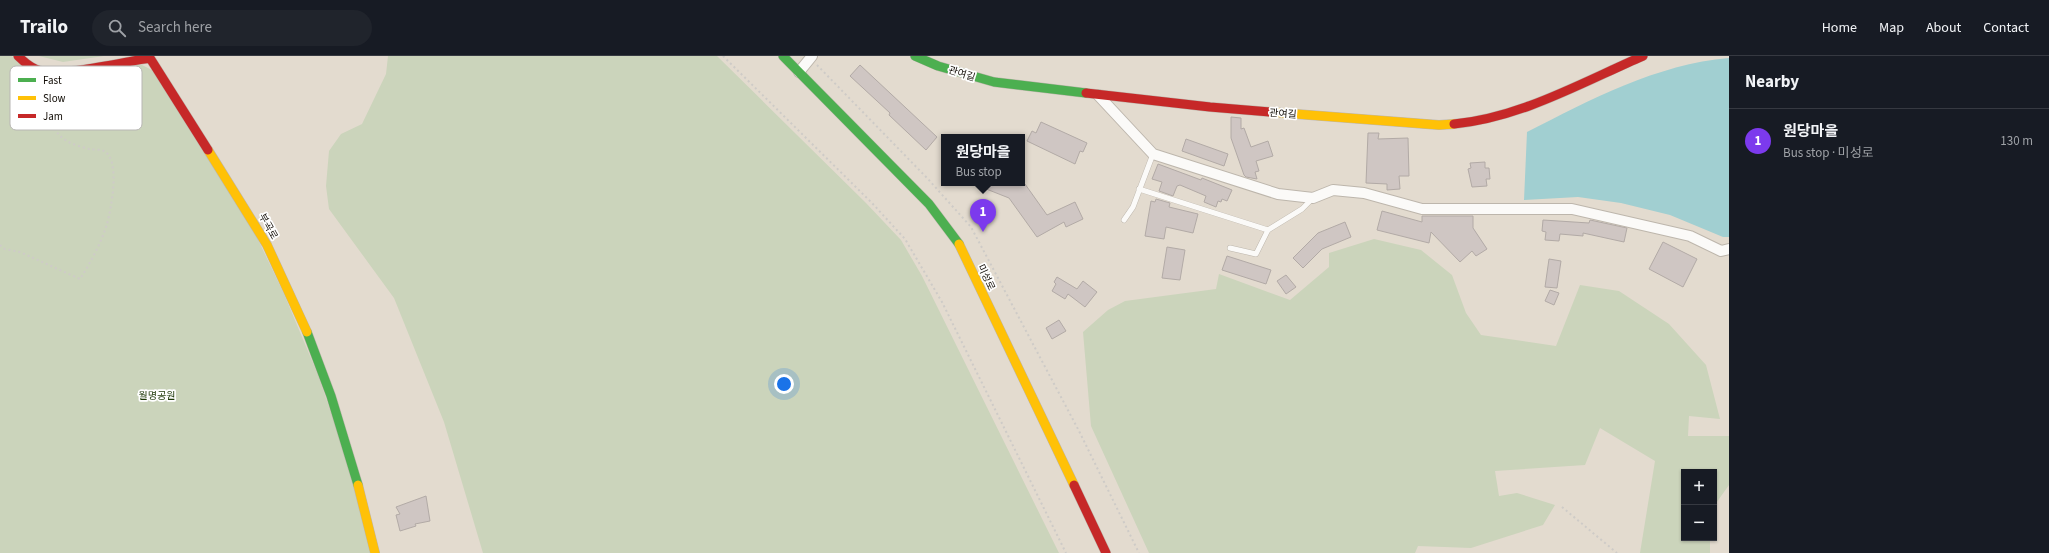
<!DOCTYPE html>
<meta charset="utf-8">
<style>
body{margin:0;font-family:"Source Sans 3","Noto Sans KR",sans-serif;background:#20242c;color:#f1f3f6}
.controls{position:absolute;right:12px;bottom:12px;display:grid;overflow:hidden;border-radius:0px;box-shadow:0 1px 3px #0004}
.controls button{width:36px;height:36px;display:grid;place-items:center;padding:0;border:0;border-bottom:1px solid #363941;background:#171b24;color:#f1f3f6;font:20px sans-serif}
.you{position:absolute;left:784px;top:328px;width:14px;height:14px;margin:-10px;border:3px solid #fff;border-radius:50%;background:#1a73e8;box-shadow:0 0 0 6px #1a73e833}
.badge{display:grid;place-items:center;width:26px;height:26px;border-radius:50%;background:#7c3aed;color:#fff;font-size:13px;font-weight:700}
.pin{position:absolute;translate:-50% -33px;filter:drop-shadow(0 1px 2px #0008)}
.pin::after{content:'';position:absolute;top:21px;width:14px;height:12px;background:inherit;clip-path:polygon(0 0,100% 0,50% 100%)}
.popup{position:absolute;left:941px;top:78px;width:84px;height:52px;box-sizing:border-box;display:grid;place-content:center;border-radius:0px;background:#171b24;filter:drop-shadow(0 1px 3px #0005);font-size:13px;white-space:nowrap;color:#9ea1a6}
.popup b{font-size:15px;color:#f1f3f6}
.popup::after{content:'';position:absolute;left:50%;top:100%;margin-left:-8px;border:8px solid transparent;border-top-color:#171b24}
.list{margin:0;padding:0;list-style:none}
h2{display:flex;justify-content:space-between;align-items:center;height:52px;margin:0;padding:0 16px;font-size:17px}
h2 small{font-size:13px;font-weight:400;color:#9ea1a6}
.list li{display:grid;grid-template-columns:26px 1fr auto;gap:12px;align-items:center;box-sizing:border-box;height:64px;padding:0 16px;border-top:1px solid #363941}
.list b{display:block;font-size:15px;white-space:nowrap}
.list p{margin:0;font-size:13px;white-space:nowrap;color:#9ea1a6}
.list em{font-size:13px;font-style:normal;color:#9ea1a6}
.icon{flex:none;width:22px;height:22px;fill:none;stroke:currentColor;stroke-width:2;stroke-linecap:round;stroke-linejoin:round}
.map{position:relative;flex:none;width:1729px;height:497px;overflow:hidden}
header{display:flex;align-items:center;gap:24px;box-sizing:border-box;height:56px;padding:0 20px;background:#171b24;border-bottom:1px solid #363941}
header strong{font-size:19px}
nav{display:flex;gap:22px;margin-inline-start:auto;font-size:14px}
.search{width:280px;height:36px;background:#20242c;display:flex;align-items:center;gap:10px;box-sizing:border-box;padding:0 14px;border-radius:22px;color:#9ea1a6;font-size:15px}
main{display:flex}
aside{flex:1;background:#171b24}
.map>svg:first-child{display:block}
.green{fill:#cbd4bb}
.water{fill:#a1cfd1}
.building{fill:#cfc6c3;stroke:#b2aaa6}
.lines{fill:none;stroke-linecap:round;stroke-linejoin:round}
.lane-casing{stroke:#bdb6ac;stroke-width:6}
.street-casing{stroke:#bdb6ac;stroke-width:12}
.fast-casing{stroke:#bdb6ac;stroke-width:10}
.slow-casing{stroke:#bdb6ac;stroke-width:10}
.jam-casing{stroke:#bdb6ac;stroke-width:10}
.path{stroke:#cecbc7;stroke-width:2;stroke-dasharray:2 3;stroke-linecap:butt}
.lane{stroke:#fbfaf8;stroke-width:5}
.street{stroke:#fbfaf8;stroke-width:10}
.fast{stroke:#4caf50;stroke-width:9}
.slow{stroke:#ffc107;stroke-width:9}
.jam{stroke:#c62828;stroke-width:9}
.labels{text-anchor:middle;stroke-width:3.5;stroke-linejoin:round;paint-order:stroke}
.street-label{font-size:10px;fill:#110c05;stroke:#fff}
.park-label{font-size:10px;fill:#1c3706;stroke:#fff}
.key{fill:#fff;stroke:#b8b6b4;stroke-width:1}
.key-label{font-size:11px;fill:#110c05}
</style>
<header>
<strong>Trailo</strong>
<div class="search"><svg class="icon" aria-label="search" viewBox="0 0 24 24"><circle cx="10" cy="10" r="6"/><path d="M15 15l6 6"/></svg>Search here</div>
<nav><a>Home</a><a>Map</a><a>About</a><a>Contact</a></nav>
</header>
<main>
<div class="map">
<svg width="1729" height="497" viewBox="0 0 1729 497">
<rect width="100%" height="100%" fill="#e3dbcf"/>
<g class="green">
<polygon points="0,0 12,0 28,15 142,9 156,16 240,146 284,238 318,319 349,409 372,497 0,497"/>
<polygon points="39,0 104,0 63,6"/>
<polygon points="388,0 717,0 866,147 901,184 922,220 1059,497 483,497 444,366 394,242 329,153 326,130 329,95 341,78 362,68 386,18"/>
<polygon points="1374,183 1421,194 1452,219 1466,257 1481,279 1556,290 1580,229 1619,235 1669,268 1706,309 1720,363 1689,360 1688,380 1729,380 1729,429 1714,450 1714,416 1684,416 1684,482 1710,482 1710,497 1640,497 1655,405 1600,372 1585,409 1495,415 1499,440 1517,437 1555,449 1543,469 1471,492 1418,490 1415,497 1149,497 1091,370 1083,276 1108,254 1125,245 1216,233 1219,218 1290,244 1329,211 1329,197"/>
</g>
<path class="water" d="M1729,2V181H1723L1670,159L1621,147L1578,141L1524,144L1527,76C1590,44 1657,8 1729,2Z"/>
<g class="building">
<polygon points="860,9 937,81 926,94 889,59 890,57 850,20"/>
<polygon points="1231,61 1241,62 1241,73 1244,72 1251,91 1268,85 1273,100 1256,105 1259,115 1255,116 1257,123 1246,121 1244,119 1231,82"/>
<polygon points="1041,66 1087,87 1083,96 1080,95 1075,108 1027,85 1032,75 1036,77"/>
<polygon points="1368,77 1379,77 1378,83 1408,82 1409,120 1399,120 1400,133 1387,134 1387,128 1366,127"/>
<polygon points="1186,83 1228,98 1224,110 1182,95"/>
<polygon points="1485,106 1485,112 1489,112 1490,123 1486,123 1487,130 1472,131 1468,113 1471,112 1470,107"/>
<polygon points="1158,108 1201,124 1202,122 1232,134 1227,145 1222,143 1221,146 1218,145 1216,151 1204,146 1206,140 1180,129 1177,130 1173,140 1159,135 1162,126 1152,123"/>
<polygon points="971,127 1022,127 1025,128 1047,159 1075,146 1083,163 1066,171 1064,166 1037,181 1009,142"/>
<polygon points="1156,143 1170,147 1169,151 1198,158 1193,177 1166,171 1164,183 1145,180 1151,145 1155,146"/>
<polygon points="1382,155 1422,166 1422,160 1473,160 1473,172 1487,193 1476,200 1472,195 1460,206 1431,176 1429,187 1377,174"/>
<polygon points="1543,164 1589,167 1590,164 1627,172 1624,186 1583,177 1583,180 1560,178 1559,185 1545,184 1546,176 1542,175"/>
<polygon points="1345,166 1351,181 1322,193 1303,212 1293,202 1318,177"/>
<polygon points="1663,186 1697,203 1683,231 1649,213"/>
<polygon points="1167,191 1185,194 1180,224 1162,222"/>
<polygon points="1227,200 1271,214 1266,228 1222,214"/>
<polygon points="1549,203 1561,205 1557,232 1545,231"/>
<polygon points="1286,219 1296,231 1286,238 1277,225"/>
<polygon points="1057,221 1077,233 1083,225 1097,236 1085,251 1068,238 1065,243 1052,235 1056,228 1054,226"/>
<polygon points="1550,234 1559,237 1554,249 1545,245"/>
<polygon points="1059,264 1066,275 1052,283 1046,272"/>
<polygon points="426,440 430,465 415,468 416,470 400,475 396,459 400,458 396,451"/>
</g>
<g class="lines">
<defs>
<g id="lane">
<polyline points="1139,133 1268,174 1302,153 1312,143"/>
<polyline points="1124,164 1133,151 1153,98"/>
<polyline points="1230,192 1256,198 1268,174"/>
</g>
<g id="street">
<polyline points="799,16 812,0"/>
<polyline points="1098,39 1153,98 1278,138 1313,142 1333,134 1364,137 1422,153 1572,153 1690,180 1721,195 1729,193"/>
</g>
<g id="fast">
<polyline points="783,0 929,148 959,188"/>
<polyline points="915,0 938,10 994,26 1086,37"/>
<polyline points="307,276 331,340 358,429"/>
</g>
<g id="slow">
<polyline points="1270,56 1439,69 1454,68"/>
<polyline points="208,94 267,189 307,276"/>
<polyline points="959,188 1074,429"/>
<polyline points="358,429 375,497"/>
</g>
<g id="jam">
<path d="M18,0C24,6 32,13 41,15C65,20 123,6 150,2L208,94"/>
<polyline points="1086,37 1210,51 1270,56"/>
<path d="M1454,68C1520,62 1583,26 1643,0"/>
<polyline points="1074,429 1106,497"/>
</g>
</defs>
<use href="#lane" class="lane-casing"/>
<use href="#street" class="street-casing"/>
<use href="#fast" class="fast-casing"/>
<use href="#slow" class="slow-casing"/>
<use href="#jam" class="jam-casing"/>
<g class="path">
<polyline points="723,0 872,147 905,183 942,246 1066,497"/>
<polyline points="817,9 928,123 971,171 1079,375 1139,497"/>
<path d="M0,189L5,193L20,196L80,223C91,206 101,187 107,168C111,153 121,104 104,95C100,93 94,94 89,93C82,91 70,88 64,83C46,70 47,46 39,28"/>
<polyline points="1562,451 1617,497"/>
</g>
<use href="#lane" class="lane"/>
<use href="#street" class="street"/>
<use href="#fast" class="fast"/>
<use href="#slow" class="slow"/>
<use href="#jam" class="jam"/>
</g>
<g class="labels">
<g class="street-label">
<text transform="translate(962 17) rotate(17)" y="4">관여길</text>
<text transform="translate(1283 57) rotate(4)" y="4">관여길</text>
<text transform="translate(269 170) rotate(61)" y="4">부곡로</text>
<text transform="translate(987 221) rotate(65)" y="4">미성로</text>
</g>
<g class="park-label">
<text x="157" y="343">월명공원</text>
</g>
</g>
<rect x="10" y="10" width="132" height="64" rx="6" class="key"/>
<rect x="18" y="22" width="18" height="4" fill="#4caf50"/>
<rect x="18" y="40" width="18" height="4" fill="#ffc107"/>
<rect x="18" y="58" width="18" height="4" fill="#c62828"/>
<g class="key-label">
<text x="43" y="28">Fast</text>
<text x="43" y="46">Slow</text>
<text x="43" y="64">Jam</text>
</g>
</svg>
<div class="controls">
<button>+</button>
<button>−</button>
</div>
<div class="you"></div>
<div class="pin badge" style="left:983px;top:176px">1</div>
<div class="popup"><b>원당마을</b>Bus stop</div>
</div>
<aside>
<h2>Nearby<small></small></h2>
<ul class="list">
<li><span class="badge">1</span><div><b>원당마을</b><p>Bus stop · 미성로</p></div><em>130 m</em></li>
</ul>
</aside>
</main>
